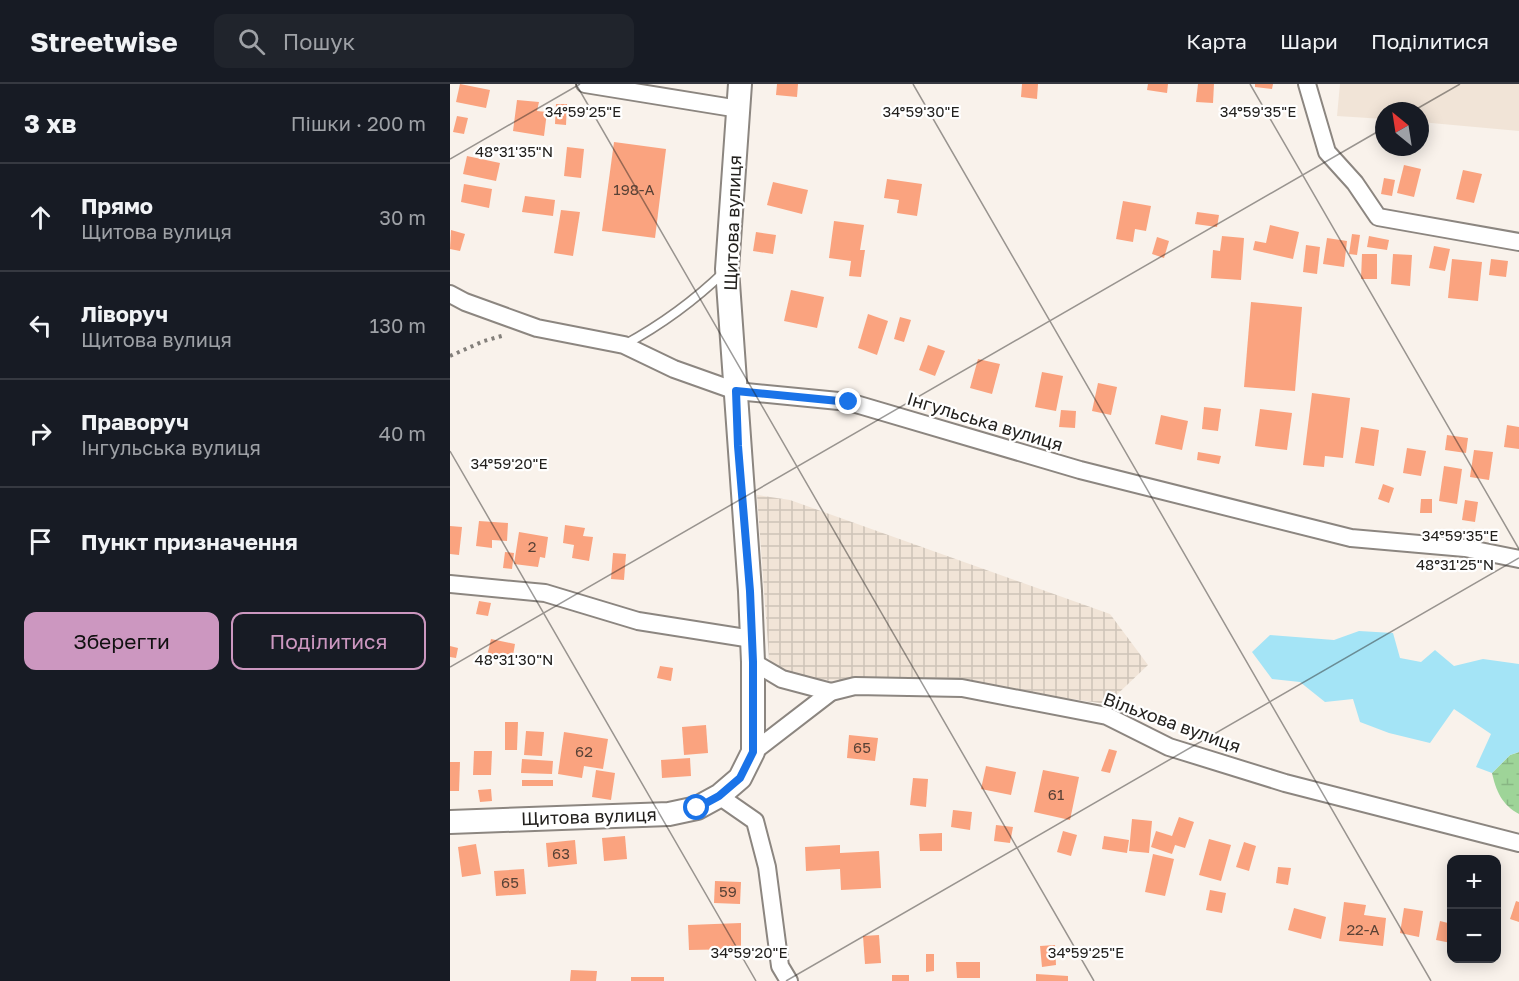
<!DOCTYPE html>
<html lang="uk">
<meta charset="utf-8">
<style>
body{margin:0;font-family:"Golos Text",sans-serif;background:#20242c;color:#f1f3f6}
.controls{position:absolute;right:18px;bottom:18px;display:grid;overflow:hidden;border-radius:12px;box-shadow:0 3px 15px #0003}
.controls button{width:54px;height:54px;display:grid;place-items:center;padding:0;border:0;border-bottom:2px solid #363941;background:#171b24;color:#f1f3f6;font:30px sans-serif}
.compass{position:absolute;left:925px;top:18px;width:54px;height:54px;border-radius:50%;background:#171b24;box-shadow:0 3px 15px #0003;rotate:330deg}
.stop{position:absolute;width:18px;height:18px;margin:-14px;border:4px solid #1a73e8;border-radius:50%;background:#fff}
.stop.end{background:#1a73e8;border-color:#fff;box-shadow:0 2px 6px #0008}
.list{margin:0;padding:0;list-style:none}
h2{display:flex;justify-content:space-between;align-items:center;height:78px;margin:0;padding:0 24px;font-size:26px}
h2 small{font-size:20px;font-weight:400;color:#9ea1a6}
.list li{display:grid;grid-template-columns:39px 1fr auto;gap:18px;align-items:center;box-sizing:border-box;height:108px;padding:0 24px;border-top:2px solid #363941}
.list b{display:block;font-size:22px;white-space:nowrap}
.list p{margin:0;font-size:20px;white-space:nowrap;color:#9ea1a6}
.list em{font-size:20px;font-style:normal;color:#9ea1a6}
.actions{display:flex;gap:12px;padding:18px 24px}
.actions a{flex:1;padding:14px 0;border:2px solid #cc97c0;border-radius:12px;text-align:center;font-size:21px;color:#cc97c0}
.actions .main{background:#cc97c0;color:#111}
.icon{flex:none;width:33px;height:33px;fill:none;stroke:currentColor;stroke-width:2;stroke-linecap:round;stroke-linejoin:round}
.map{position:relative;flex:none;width:1069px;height:897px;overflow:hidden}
header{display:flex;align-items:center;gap:36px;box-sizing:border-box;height:84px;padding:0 30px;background:#171b24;border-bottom:2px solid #363941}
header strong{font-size:28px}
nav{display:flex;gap:33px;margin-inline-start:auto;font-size:21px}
.search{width:420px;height:54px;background:#20242c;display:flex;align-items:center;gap:15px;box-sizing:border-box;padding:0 21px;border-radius:12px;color:#9ea1a6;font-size:22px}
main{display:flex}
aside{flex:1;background:#171b24}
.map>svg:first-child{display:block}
.industrial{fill:url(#industrial-grid)}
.built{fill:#f1e4d7}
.wetland{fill:url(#wetland-marsh)}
.water{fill:#a4e4f6}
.building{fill:#faa37f}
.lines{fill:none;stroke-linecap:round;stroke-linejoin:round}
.lane-casing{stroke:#8c8680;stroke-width:11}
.street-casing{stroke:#8c8680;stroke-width:20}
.secondary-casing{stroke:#8c8680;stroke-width:26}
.path{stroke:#837f7a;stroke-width:4;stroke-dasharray:3 4.5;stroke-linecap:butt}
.lane{stroke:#fff;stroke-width:8}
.street{stroke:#fff;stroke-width:16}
.secondary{stroke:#fff;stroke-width:22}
.route{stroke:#1a73e8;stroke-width:8}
.ticks{fill:none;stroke:#23211e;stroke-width:1.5;stroke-opacity:0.45}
.labels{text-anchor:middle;stroke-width:4.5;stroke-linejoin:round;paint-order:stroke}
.number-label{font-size:15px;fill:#594236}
.street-label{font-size:18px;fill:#23211e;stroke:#fff}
.ticks-label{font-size:15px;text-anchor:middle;fill:#23211e;stroke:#fff;stroke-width:4.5;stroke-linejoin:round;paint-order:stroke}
</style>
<header>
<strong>Streetwise</strong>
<div class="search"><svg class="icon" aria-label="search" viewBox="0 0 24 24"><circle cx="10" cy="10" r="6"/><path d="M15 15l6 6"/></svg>Пошук</div>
<nav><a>Карта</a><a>Шари</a><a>Поділитися</a></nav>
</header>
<main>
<aside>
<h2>3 хв<small>Пішки · 200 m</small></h2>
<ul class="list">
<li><svg class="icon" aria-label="ahead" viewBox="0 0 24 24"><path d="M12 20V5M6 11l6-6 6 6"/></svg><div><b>Прямо</b><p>Щитова вулиця</p></div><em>30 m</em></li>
<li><svg class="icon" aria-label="left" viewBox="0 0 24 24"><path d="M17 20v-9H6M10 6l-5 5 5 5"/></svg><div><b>Ліворуч</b><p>Щитова вулиця</p></div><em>130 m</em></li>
<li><svg class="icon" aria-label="right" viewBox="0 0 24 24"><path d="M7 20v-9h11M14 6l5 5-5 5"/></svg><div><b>Праворуч</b><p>Інгульська вулиця</p></div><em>40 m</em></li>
<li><svg class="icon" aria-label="arrive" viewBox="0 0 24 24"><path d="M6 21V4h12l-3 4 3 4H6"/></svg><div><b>Пункт призначення</b></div></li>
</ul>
<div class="actions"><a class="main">Зберегти</a><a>Поділитися</a></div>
</aside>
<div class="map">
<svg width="1069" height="897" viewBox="0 0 1069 897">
<defs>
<pattern id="industrial-grid" width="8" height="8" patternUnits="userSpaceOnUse" patternTransform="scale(1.5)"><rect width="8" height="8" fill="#f1e4d7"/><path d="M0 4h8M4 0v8" fill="none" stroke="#cec3b8"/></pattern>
<pattern id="wetland-marsh" width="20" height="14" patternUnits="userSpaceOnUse" patternTransform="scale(1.5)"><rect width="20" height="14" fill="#9ed498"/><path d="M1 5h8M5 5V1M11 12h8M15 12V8" fill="none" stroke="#88b683"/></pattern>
</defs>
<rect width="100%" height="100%" fill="#f9f2eb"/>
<polygon class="industrial" points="307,411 340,416 660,530 698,581 657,620 506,599 410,596 352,597 334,591 319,575"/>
<polygon class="built" points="890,0 1069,0 1069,47 970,38 970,27 934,27 934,35 887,32"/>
<path class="wetland" d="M1069,668V730C1052,721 1046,707 1042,689L1060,671Z"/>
<polygon class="water" points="909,547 943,549 950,574 971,578 985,566 1004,582 1033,575 1069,580 1069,668 1060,671 1042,689 1026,683 1041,650 1004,625 980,659 939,649 910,638 903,615 875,618 850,598 822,595 802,568 820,551 884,556"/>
<g class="building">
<polygon points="10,0 40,6 36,24 6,18"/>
<polygon points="327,0 348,0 347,13 326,11"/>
<polygon points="572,0 588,0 587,15 571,13"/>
<polygon points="698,0 718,0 717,9 697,6"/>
<polygon points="748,0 764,0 763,19 746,18"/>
<polygon points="805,0 823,0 822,5 805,3"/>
<polygon points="67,16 89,18 87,27 97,28 94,52 63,47"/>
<polygon points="106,20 117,20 116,41 105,40"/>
<polygon points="7,32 18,34 14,50 3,48"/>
<polygon points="164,58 216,65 205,154 152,147"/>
<polygon points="117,63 134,65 131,94 114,92"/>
<polygon points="17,72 50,79 46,97 13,90"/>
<polygon points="954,81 971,85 964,113 947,109"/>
<polygon points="1013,86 1032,90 1024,119 1006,115"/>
<polygon points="934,94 945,96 942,112 931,110"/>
<polygon points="437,95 472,100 467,132 447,129 449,116 434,114"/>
<polygon points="323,98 358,106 352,130 317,121"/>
<polygon points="14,100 42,105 39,124 11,118"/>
<polygon points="75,112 105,116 103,132 72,128"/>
<polygon points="673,117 701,122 696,147 685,145 683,158 666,155"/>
<polygon points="111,126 130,128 123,172 104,169"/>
<polygon points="747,128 769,131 767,143 745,140"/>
<polygon points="384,137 414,141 410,166 415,166 411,193 399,192 401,177 379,174"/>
<polygon points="820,141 849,148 843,175 803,166 805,157 816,159"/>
<polygon points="1,146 15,150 10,167 0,165"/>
<polygon points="306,148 326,151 323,170 303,167"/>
<polygon points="902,150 910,151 907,171 899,170"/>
<polygon points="772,152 794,154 791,196 761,194 763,166 770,167"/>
<polygon points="919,152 939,156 937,166 917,163"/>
<polygon points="707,153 719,157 714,174 702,170"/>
<polygon points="877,154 897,157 894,183 873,180"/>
<polygon points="856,161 870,163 867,190 853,188"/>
<polygon points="984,162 1000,165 995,187 979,184"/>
<polygon points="912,170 927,170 927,195 911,195"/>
<polygon points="943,170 962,171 960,202 941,200"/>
<polygon points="1002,175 1032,178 1028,217 998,214"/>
<polygon points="1041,175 1058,177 1056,193 1039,191"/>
<polygon points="341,206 374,213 367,244 334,237"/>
<polygon points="801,218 852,223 845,307 794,303"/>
<polygon points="418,230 438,237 427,271 408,264"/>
<polygon points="450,233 461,236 454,258 444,255"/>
<polygon points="478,261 495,267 485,292 469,286"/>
<polygon points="528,275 550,280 542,310 520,304"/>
<polygon points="592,288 613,292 606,327 585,323"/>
<polygon points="648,299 667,303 661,331 642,327"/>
<polygon points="862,309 900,314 893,374 875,372 874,383 853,381"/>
<polygon points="754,323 771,325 768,347 752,345"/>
<polygon points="810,325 842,329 837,366 805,362"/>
<polygon points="611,326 626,327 625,344 609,343"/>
<polygon points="711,331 738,337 732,366 705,360"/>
<polygon points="1057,341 1069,343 1069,365 1054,363"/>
<polygon points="911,343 929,346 924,382 905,379"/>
<polygon points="997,351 1018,354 1016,369 995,366"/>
<polygon points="957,364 976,367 971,392 953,389"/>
<polygon points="1024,366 1043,368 1039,396 1020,393"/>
<polygon points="748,368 771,372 769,380 747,376"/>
<polygon points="994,382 1012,385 1007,420 989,417"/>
<polygon points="933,400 944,404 939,419 928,415"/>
<polygon points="971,415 982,415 982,429 970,429"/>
<polygon points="1015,416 1028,418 1025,438 1012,436"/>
<polygon points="29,437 58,439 57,457 42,456 42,464 26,462"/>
<polygon points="115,441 135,444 133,452 143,453 139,477 122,474 124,461 113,459"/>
<polygon points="0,442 12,443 9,471 0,470"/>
<polygon points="69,448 98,453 95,474 90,473 88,483 64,480"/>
<polygon points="55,468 64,469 62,485 53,484"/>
<polygon points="163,469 176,470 174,496 161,495"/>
<polygon points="29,517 41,519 38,532 26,530"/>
<polygon points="41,555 65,560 62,577 37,572"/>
<polygon points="0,562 8,564 6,574 0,573"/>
<polygon points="210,582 223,584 221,597 207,594"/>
<polygon points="55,638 68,638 67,666 55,666"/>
<polygon points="256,641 258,669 234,671 232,643"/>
<polygon points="76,647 94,648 92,672 74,671"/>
<polygon points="114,648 158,655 153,685 134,682 132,694 108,690"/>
<polygon points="399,651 428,654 425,677 397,674"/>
<polygon points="659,665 667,667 660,689 651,687"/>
<polygon points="24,667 42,667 41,691 23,691"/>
<polygon points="240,674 241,692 212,694 211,676"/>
<polygon points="72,675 103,677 102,690 71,689"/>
<polygon points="0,678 10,678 9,707 0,707"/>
<polygon points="536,682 566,688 561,711 531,705"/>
<polygon points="146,686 165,689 161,716 142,713"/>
<polygon points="593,686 629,693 620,736 584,728"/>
<polygon points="463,694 478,695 476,723 460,721"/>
<rect x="72" y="696" width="31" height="6"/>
<polygon points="41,705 42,717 30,718 28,706"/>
<polygon points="503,726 522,728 520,746 501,743"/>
<polygon points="729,733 744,738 735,764 725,761 722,770 701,763 706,747 722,752"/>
<polygon points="682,735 702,737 699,769 679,767"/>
<polygon points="546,741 563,743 560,759 544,757"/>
<polygon points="613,747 627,751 621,772 607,768"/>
<polygon points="492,749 492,767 470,767 469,750"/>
<polygon points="175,752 177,775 154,777 152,754"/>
<polygon points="654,752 679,756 677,769 652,765"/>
<polygon points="759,755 781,761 771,797 749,791"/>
<polygon points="125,756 127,780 98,783 96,759"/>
<polygon points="794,758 806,762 799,787 786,783"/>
<polygon points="26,760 31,790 12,793 8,763"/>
<polygon points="390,761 390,769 429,767 431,804 391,806 390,785 356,787 355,763"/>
<polygon points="703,770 724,775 715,812 695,808"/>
<polygon points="828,783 841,784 838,801 826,799"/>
<polygon points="74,785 76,810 46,812 44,787"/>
<polygon points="265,797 291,798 290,820 264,819"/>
<polygon points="760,806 776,809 772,829 756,826"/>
<polygon points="1066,817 1069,818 1069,838 1060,835"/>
<polygon points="894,818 916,821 914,831 936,834 933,862 889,857"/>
<polygon points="844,824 876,833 871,855 838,846"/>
<polygon points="954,824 973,827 969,853 950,849"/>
<polygon points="990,837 1002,840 1001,859 986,856"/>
<polygon points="291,839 291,865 239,866 238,841"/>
<polygon points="429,851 431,879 415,880 413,852"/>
<polygon points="605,861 606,881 592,883 590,862"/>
<polygon points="476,870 484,870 484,887 476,888"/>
<polygon points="506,878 530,878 530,894 507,894"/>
<polygon points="121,886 147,887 146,897 120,897"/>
<polygon points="586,890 618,892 618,897 586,897"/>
<rect x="442" y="891" width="17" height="6"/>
<rect x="181" y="893" width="33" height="4"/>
</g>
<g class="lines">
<defs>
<path id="lane" d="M174,261C211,241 244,217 275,187"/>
<g id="street">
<polyline points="135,0 289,25"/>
<polyline points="857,0 877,68 905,99 928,133 1069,158"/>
<polyline points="0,210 15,218 87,244 174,261 224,285 286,307 399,318 630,386 901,454 1015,464 1069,475"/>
<polyline points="0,500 95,509 188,537 302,555"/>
<polyline points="303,578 332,595 381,608"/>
<polyline points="303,668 381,608 405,602 512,604 657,632 719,663 835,699 1069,759"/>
<polyline points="269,712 305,737 317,783 330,882 339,897"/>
</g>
<polyline id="secondary" points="0,738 219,730 247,724 269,712 290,694 303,668 303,578 300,507 277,185 290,0"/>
</defs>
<use href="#lane" class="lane-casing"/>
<use href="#street" class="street-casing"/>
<use href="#secondary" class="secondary-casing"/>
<polyline class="path" points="0,272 34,257 55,251"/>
<use href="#lane" class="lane"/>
<use href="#street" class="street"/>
<use href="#secondary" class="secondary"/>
</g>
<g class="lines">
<polyline class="route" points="247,724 269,712 290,694 303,668 303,578 300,507 288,362 286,307 399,318"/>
</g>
<path class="ticks" d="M126,0L644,897M463,0L981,897M800,0L1069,465M963,27L1010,0M0,75L130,0M0,367L306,897M0,583L934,44M336,897L1069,474"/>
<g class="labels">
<g class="number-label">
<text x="184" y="111">198-А</text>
<text x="82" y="468">2</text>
<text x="412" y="669">65</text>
<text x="134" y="673">62</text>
<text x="606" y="716">61</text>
<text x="111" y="775">63</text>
<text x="60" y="804">65</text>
<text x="278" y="813">59</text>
<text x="913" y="851">22-А</text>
</g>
<g class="street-label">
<text transform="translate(283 139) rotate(-88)" y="6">Щитова вулиця</text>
<text transform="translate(535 338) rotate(17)" y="6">Інгульська вулиця</text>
<text transform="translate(722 639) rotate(20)" y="6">Вільхова вулиця</text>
<text transform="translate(139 733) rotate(-2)" y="6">Щитова вулиця</text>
</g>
</g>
<g class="ticks-label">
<text x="133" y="33">34°59'25"E</text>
<text x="471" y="33">34°59'30"E</text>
<text x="808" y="33">34°59'35"E</text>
<text x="64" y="73">48°31'35"N</text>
<text x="59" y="385">34°59'20"E</text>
<text x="1010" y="457">34°59'35"E</text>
<text x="1005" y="486">48°31'25"N</text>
<text x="64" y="581">48°31'30"N</text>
<text x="299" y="874">34°59'20"E</text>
<text x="636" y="874">34°59'25"E</text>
</g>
</svg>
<div class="controls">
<button>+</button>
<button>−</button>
</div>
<svg class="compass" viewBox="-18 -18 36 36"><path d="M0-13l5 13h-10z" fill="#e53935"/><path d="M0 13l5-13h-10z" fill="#9ea1a6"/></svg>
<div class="stop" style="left:247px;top:724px"></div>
<div class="stop end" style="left:399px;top:318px"></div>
</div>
</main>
